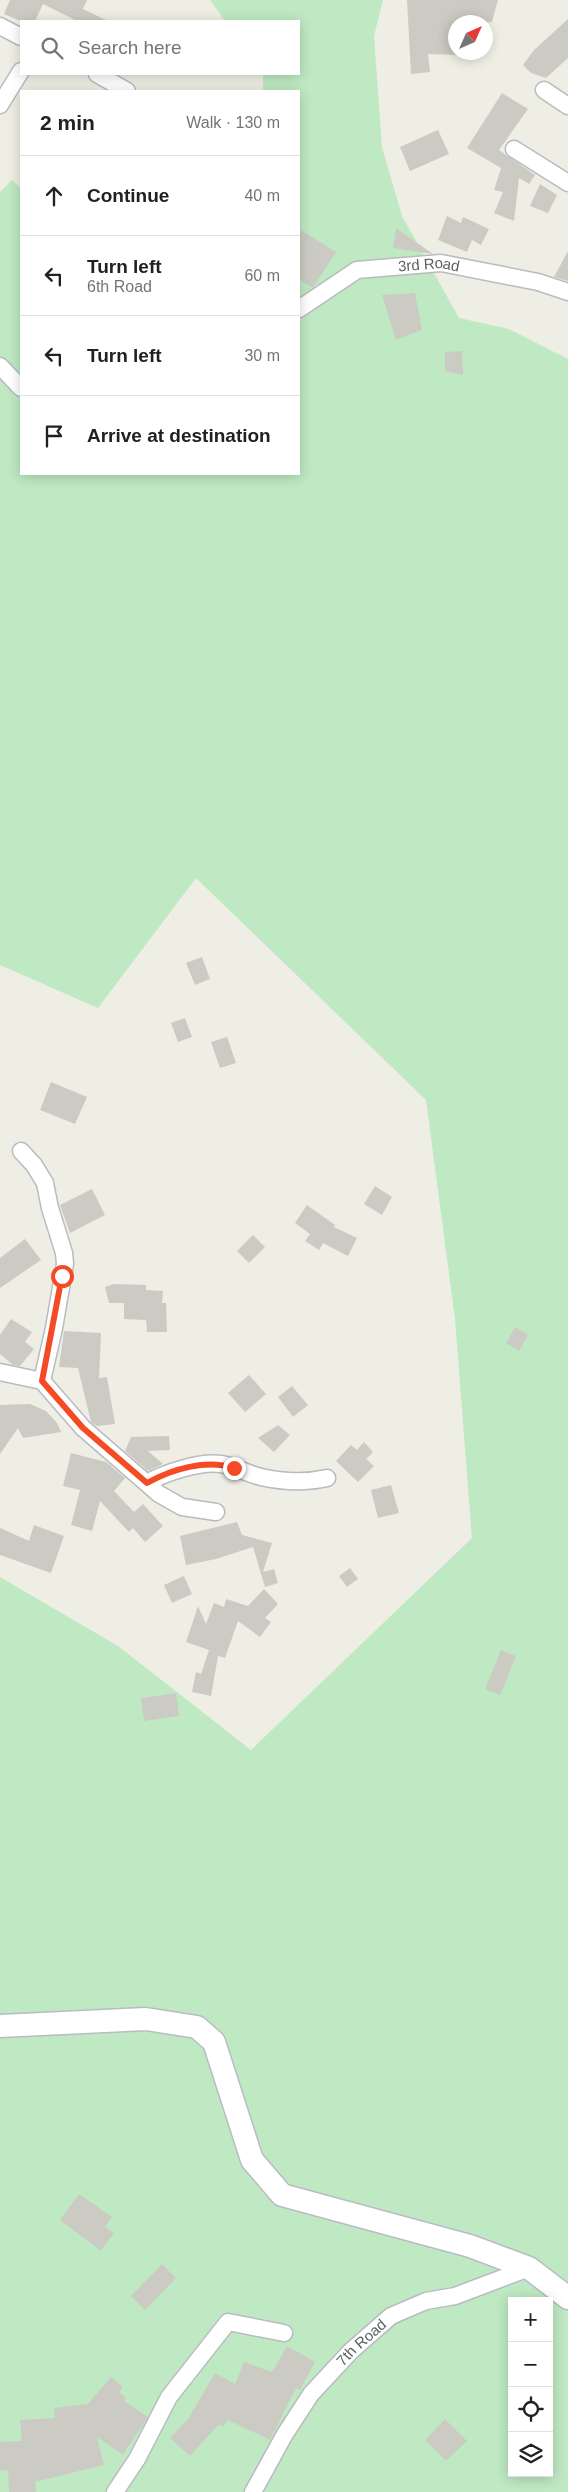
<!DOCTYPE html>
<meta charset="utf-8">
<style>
body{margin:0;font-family:Helvetica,sans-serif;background:#f6f6f6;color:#202124}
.controls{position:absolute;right:15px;bottom:15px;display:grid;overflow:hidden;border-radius:0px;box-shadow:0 2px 12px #0003}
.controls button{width:45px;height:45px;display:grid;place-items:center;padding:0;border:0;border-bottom:1px solid #e0e0e0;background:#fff;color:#202124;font:25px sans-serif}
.compass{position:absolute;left:448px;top:15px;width:45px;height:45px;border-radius:50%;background:#fff;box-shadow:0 2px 12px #0003;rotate:45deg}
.stop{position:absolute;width:15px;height:15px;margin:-11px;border:4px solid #f54a24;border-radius:50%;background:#fff}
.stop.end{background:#f54a24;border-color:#fff;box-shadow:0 1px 5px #0008}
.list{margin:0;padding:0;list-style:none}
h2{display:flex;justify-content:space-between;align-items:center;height:65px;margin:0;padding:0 20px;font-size:21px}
h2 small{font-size:16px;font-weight:400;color:#757577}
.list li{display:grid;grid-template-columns:32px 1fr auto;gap:15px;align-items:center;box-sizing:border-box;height:80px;padding:0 20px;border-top:1px solid #e0e0e0}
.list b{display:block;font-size:19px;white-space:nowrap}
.list p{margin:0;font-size:16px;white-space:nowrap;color:#757577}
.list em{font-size:16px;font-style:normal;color:#757577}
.icon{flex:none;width:28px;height:28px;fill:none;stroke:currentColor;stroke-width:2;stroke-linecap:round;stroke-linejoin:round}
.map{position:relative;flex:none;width:568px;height:2492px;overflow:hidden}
.search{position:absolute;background:#fff;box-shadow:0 2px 12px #0003;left:20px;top:20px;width:280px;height:55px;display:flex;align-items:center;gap:12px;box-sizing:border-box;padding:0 18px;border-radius:0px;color:#757577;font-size:19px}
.panel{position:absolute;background:#fff;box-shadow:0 2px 12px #0003;left:20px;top:90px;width:280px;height:385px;border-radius:0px}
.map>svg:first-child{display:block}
.green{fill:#bee9c3;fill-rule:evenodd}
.building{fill:#cccbc3}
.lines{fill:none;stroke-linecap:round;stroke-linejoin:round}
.street-casing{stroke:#b9bbc1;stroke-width:19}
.secondary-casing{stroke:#b9bcc3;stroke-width:25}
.street{stroke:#fff;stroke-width:16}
.secondary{stroke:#fff;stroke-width:22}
.route{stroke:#f54a24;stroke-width:6}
.labels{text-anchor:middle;stroke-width:4;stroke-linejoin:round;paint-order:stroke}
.street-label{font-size:15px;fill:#5c5f65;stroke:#fff}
</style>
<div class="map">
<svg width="568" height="2492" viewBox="0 0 568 2492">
<rect width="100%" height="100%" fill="#efeee4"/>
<path class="green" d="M210,0H383L374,36L382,147L402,216L459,318L509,329L568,359V2492H0V1577L118,1646L251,1750L472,1538L455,1319L426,1100L196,878L98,1008L0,965V192L12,180L21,188V474H299V91H263V74H299V21H225ZM512,2301H549V2473H512Z"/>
<g class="building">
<polygon points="10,0 87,0 83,9 108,21 77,21 43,4 35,21 20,21 4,14"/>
<polygon points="407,0 498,0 492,22 456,22 456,55 428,54 430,72 411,74"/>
<polygon points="568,19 568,58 546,78 531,73 523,65 534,50"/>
<polygon points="502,93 528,109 499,150 535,175 529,184 519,178 514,221 494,213 503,192 494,190 501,168 467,148"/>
<polygon points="438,130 449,154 410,171 400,147"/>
<polygon points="540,184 557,195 548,213 530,206"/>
<polygon points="447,216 461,223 463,217 489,229 481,245 472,240 467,252 438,240"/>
<polygon points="396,228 433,254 393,248"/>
<polygon points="299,229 336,252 313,288 299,279"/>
<polygon points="568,251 568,281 554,277"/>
<polygon points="415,293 422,330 396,340 382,295"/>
<polygon points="462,351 463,375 445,371 445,352"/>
<polygon points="202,957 210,979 195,985 186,963"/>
<polygon points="185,1018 192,1037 178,1042 171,1023"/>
<polygon points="227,1037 236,1063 220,1068 211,1042"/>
<polygon points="51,1082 87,1097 75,1124 40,1110"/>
<polygon points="375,1186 392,1197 382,1215 364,1204"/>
<polygon points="92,1189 105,1215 70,1233 60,1205"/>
<polygon points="307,1205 335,1225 334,1227 357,1238 348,1256 323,1243 319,1250 305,1241 310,1234 295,1223"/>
<polygon points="253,1235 265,1247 249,1263 237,1251"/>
<polygon points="25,1239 41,1260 0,1288 0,1258"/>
<polygon points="114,1284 146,1285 146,1290 163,1291 162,1303 166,1303 167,1332 147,1332 146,1320 124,1319 124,1303 109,1303 105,1287"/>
<polygon points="11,1319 32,1332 25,1342 34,1349 20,1366 13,1365 0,1354 0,1335"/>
<polygon points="515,1327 528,1335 519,1351 506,1343"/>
<polygon points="64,1331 101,1333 99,1378 107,1377 115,1424 97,1426 91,1422 78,1368 59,1367"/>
<polygon points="249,1375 266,1394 245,1412 228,1393"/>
<polygon points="292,1386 308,1405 293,1417 278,1397"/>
<polygon points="30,1404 46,1411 57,1423 61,1432 23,1438 18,1428 0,1454 0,1405"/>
<polygon points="278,1425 290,1435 274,1452 258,1438"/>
<polygon points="169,1436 170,1450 148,1451 163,1464 148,1471 125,1451 131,1437"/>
<polygon points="364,1442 373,1452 366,1459 374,1466 358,1482 336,1461 351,1445 357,1450"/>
<polygon points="71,1453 106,1462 125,1478 114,1491 134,1512 143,1504 163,1526 145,1542 133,1528 129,1532 100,1501 92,1531 71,1525 80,1490 63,1486"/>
<polygon points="391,1485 399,1513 378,1518 371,1490"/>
<polygon points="237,1522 242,1535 272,1543 263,1572 274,1569 278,1583 265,1587 253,1547 216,1559 186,1565 180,1536"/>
<polygon points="34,1525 64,1536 51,1573 0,1555 0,1528 29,1541"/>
<polygon points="350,1568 358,1579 347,1587 339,1576"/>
<polygon points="184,1576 192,1594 172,1603 164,1585"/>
<polygon points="264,1589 278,1604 265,1618 271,1622 260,1637 238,1621 225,1658 218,1656 211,1696 192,1692 196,1672 201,1674 209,1650 186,1642 198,1606 206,1624 214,1603 224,1607 226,1599 248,1606"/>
<polygon points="501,1650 516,1656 500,1695 485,1689"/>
<polygon points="176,1693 179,1716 144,1721 141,1698"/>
<polygon points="79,2194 112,2217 105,2227 114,2233 101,2251 60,2220"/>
<polygon points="162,2264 176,2278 145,2310 131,2296"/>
<polygon points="287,2346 315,2362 300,2390 296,2388 270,2440 228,2420 223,2427 219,2424 190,2456 170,2438 188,2419 215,2373 235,2384 244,2362 272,2372"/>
<polygon points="111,2377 123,2387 119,2392 126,2398 124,2401 148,2417 123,2455 97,2437 104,2465 35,2482 36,2492 9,2492 8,2470 0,2471 0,2442 22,2441 20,2420 55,2418 54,2408 88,2404"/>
<polygon points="445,2419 467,2441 446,2461 425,2440"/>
</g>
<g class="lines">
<defs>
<g id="street">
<polyline points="0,26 21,37"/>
<polyline points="97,74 127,91"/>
<polyline points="544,90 568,106"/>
<polyline points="0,105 21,71"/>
<polyline points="514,149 568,183"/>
<path id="s1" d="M299,309L357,270L441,263L538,282L568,292"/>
<polyline points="0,366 21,388"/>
<polyline points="21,1151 34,1165 45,1183 50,1208 64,1253 65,1264 54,1328 42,1381"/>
<polyline points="0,1372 42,1381 83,1428 159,1494 182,1507 216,1512"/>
<path d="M147,1483C164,1473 200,1461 221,1464C235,1466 248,1474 261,1477C283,1482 305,1483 327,1478"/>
<polyline points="115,2492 137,2459 169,2397 228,2322 284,2333"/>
<path id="s2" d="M253,2492L285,2434L311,2394L351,2351L391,2316L426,2301L455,2296L529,2268"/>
</g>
<polyline id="secondary" points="0,2026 146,2019 197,2027 214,2042 252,2160 282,2195 470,2246 529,2268 568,2298"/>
</defs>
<use href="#street" class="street-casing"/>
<use href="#secondary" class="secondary-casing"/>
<use href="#street" class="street"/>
<use href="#secondary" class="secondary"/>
</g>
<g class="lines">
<path class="route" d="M62,1276L42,1381L83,1428L147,1483C172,1469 206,1459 234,1468"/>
</g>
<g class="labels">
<g class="street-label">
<text dy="5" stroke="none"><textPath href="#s1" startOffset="142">3rd Road</textPath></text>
<text dy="5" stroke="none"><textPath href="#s2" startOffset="186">7th Road</textPath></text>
</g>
</g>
</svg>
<div class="controls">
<button>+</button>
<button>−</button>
<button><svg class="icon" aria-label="locate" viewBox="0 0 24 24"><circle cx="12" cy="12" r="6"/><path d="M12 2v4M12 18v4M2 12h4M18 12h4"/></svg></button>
<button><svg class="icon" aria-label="layers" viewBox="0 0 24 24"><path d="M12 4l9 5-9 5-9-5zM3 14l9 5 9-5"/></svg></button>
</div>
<svg class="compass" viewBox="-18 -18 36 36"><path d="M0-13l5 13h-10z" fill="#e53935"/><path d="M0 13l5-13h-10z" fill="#757577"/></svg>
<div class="stop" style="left:62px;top:1276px"></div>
<div class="stop end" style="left:234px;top:1468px"></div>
<div class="search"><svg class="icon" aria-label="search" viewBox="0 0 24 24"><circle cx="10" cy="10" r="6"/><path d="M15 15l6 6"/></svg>Search here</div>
<section class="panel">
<h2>2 min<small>Walk · 130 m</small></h2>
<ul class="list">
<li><svg class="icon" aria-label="ahead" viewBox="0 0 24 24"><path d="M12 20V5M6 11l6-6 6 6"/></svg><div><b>Continue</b></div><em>40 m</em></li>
<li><svg class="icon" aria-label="left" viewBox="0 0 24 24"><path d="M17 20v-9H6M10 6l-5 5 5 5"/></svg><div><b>Turn left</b><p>6th Road</p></div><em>60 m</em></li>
<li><svg class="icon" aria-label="left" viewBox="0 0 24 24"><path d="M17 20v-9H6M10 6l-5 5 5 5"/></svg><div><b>Turn left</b></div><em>30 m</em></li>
<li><svg class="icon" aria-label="arrive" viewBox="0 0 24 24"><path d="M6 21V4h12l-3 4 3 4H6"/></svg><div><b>Arrive at destination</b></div></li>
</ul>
</section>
</div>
